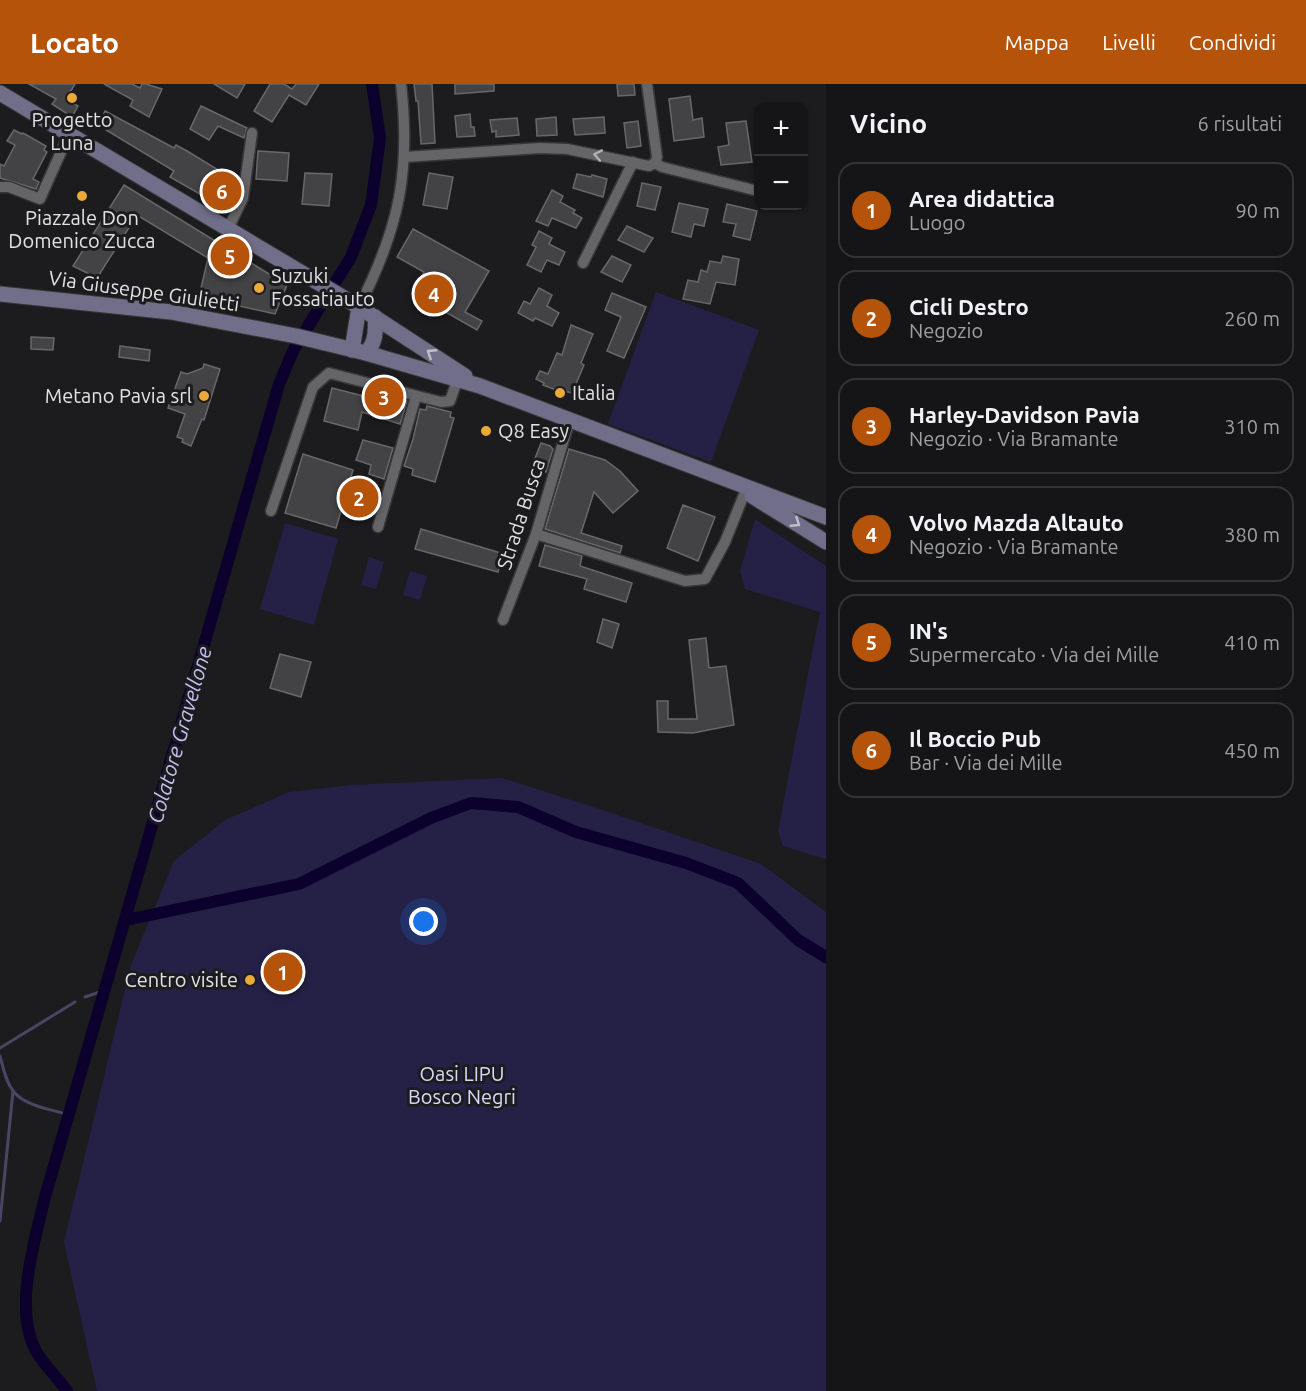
<!DOCTYPE html>
<html lang="it">
<meta charset="utf-8">
<style>
body{margin:0;font-family:Ubuntu,sans-serif;background:#1e1e20;color:#f1f3f6}
.controls{position:absolute;right:18px;top:18px;display:grid;overflow:hidden;border-radius:12px;box-shadow:0 2px 4px #0004}
.controls button{width:54px;height:54px;display:grid;place-items:center;padding:0;border:0;border-bottom:2px solid #343436;background:#151517;color:#f1f3f6;font:30px sans-serif}
.you{position:absolute;left:424px;top:838px;width:21px;height:21px;margin:-15px;border:4px solid #fff;border-radius:50%;background:#1a73e8;box-shadow:0 0 0 9px #1a73e833}
.badge{display:grid;place-items:center;width:39px;height:39px;border-radius:50%;background:#b45309;color:#fff;font-size:20px;font-weight:700}
.pin{position:absolute;translate:-50% -50%;border:3px solid #fff;box-shadow:0 2px 6px #0006}
.list{margin:0;padding:0;list-style:none}
h2{display:flex;justify-content:space-between;align-items:center;height:78px;margin:0;padding:0 24px;font-size:26px}
h2 small{font-size:20px;font-weight:400;color:#9d9fa1}
.list li{display:grid;grid-template-columns:39px 1fr auto;gap:18px;align-items:center;box-sizing:border-box;height:96px;margin:0 12px 12px;padding:0 12px;border:2px solid #343436;border-radius:18px}
.list b{display:block;font-size:22px;white-space:nowrap}
.list p{margin:0;font-size:20px;white-space:nowrap;color:#9d9fa1}
.list em{font-size:20px;font-style:normal;color:#9d9fa1}
.map{position:relative;flex:none;width:826px;height:1307px;overflow:hidden}
header{display:flex;align-items:center;gap:36px;box-sizing:border-box;height:84px;padding:0 30px;background:#b45309;color:#fff}
header strong{font-size:28px}
nav{display:flex;gap:33px;margin-inline-start:auto;font-size:21px}
main{display:flex}
aside{flex:1;background:#151517}
.map>svg:first-child{display:block}
.green{fill:#252146}
.lines{fill:none;stroke-linecap:round;stroke-linejoin:round}
.stream{stroke:#4c4464;stroke-width:3}
.canal{stroke:#0c002d;stroke-width:12}
.building{fill:#434346;stroke:#68686b;stroke-width:1.5}
.street-casing{stroke:#373739;stroke-width:13}
.secondary-casing{stroke:#373739;stroke-width:17}
.street{stroke:#656568;stroke-width:10}
.secondary{stroke:#706e89;stroke-width:15}
.oneway{stroke:#b0b0b2}
.oneway2{stroke:#c0bfc9}
.poi-dot{fill:#eba93a;stroke:#1c1c1f;stroke-width:2}
.labels{text-anchor:middle;stroke-width:6;stroke-linejoin:round;paint-order:stroke}
.poi-label{font-size:20px;fill:#e2e2e4;stroke:#1c1c1f;text-anchor:start}
.street-label{font-size:20px;fill:#e2e2e4;stroke:#1c1c1f}
.park-label{font-size:20px;fill:#dad9fb;stroke:#1c1c1f}
.water-label{font-size:21px;font-style:italic;fill:#c2c0f2;stroke:#1c1c1f}
</style>
<header>
<strong>Locato</strong>
<nav><a>Mappa</a><a>Livelli</a><a>Condividi</a></nav>
</header>
<main>
<div class="map">
<svg width="826" height="1307" viewBox="0 0 826 1307">
<rect width="100%" height="100%" fill="#1c1c1f"/>
<g class="green">
<polygon points="656,208 759,246 711,378 608,340"/>
<polygon points="755,435 826,482 826,775 783,762 778,747 820,528 745,505 740,487"/>
<polygon points="285,439 338,455 314,541 260,525"/>
<polygon points="369,473 384,478 376,505 361,501"/>
<polygon points="410,487 427,492 420,516 403,511"/>
<polygon points="502,694 603,726 761,780 826,828 826,1307 97,1307 64,1158 131,881 174,777 225,736 289,708 353,701"/>
</g>
<g class="lines">
<g class="stream">
<polyline points="85,913 106,906"/>
<polyline points="0,964 75,918"/>
<path d="M0,972C3,983 6,999 14,1008C25,1022 53,1026 70,1031"/>
<polyline points="0,1137 13,1007"/>
</g>
<g class="canal">
<polyline points="126,836 299,800 431,734 471,719 518,723 576,748 686,779 738,799 798,856 826,873"/>
<path d="M67,1307C58,1294 43,1280 36,1267C13,1225 35,1156 45,1113L279,300L294,265L351,173L371,121L380,54L372,0"/>
</g>
</g>
<g class="building">
<polygon points="29,0 75,0 69,10 71,12 69,17 78,22 72,33 52,20 56,15"/>
<polygon points="104,0 132,0 140,4 142,0 146,0 162,5 149,33 130,22 133,16"/>
<polygon points="214,0 245,0 237,14"/>
<polygon points="270,0 284,0 292,5 296,0 319,0 306,21 289,11 272,38 254,27"/>
<polygon points="414,0 432,0 435,59 421,60 418,17 416,17"/>
<polygon points="455,0 494,0 494,7 455,10"/>
<polygon points="617,0 634,0 635,11 618,12"/>
<polygon points="690,12 693,36 702,34 704,53 674,57 669,15"/>
<polygon points="201,22 247,44 244,54 218,42 209,56 190,45"/>
<polygon points="105,27 174,64 176,61 187,67 220,87 218,91 237,101 236,106 228,117 223,118 207,109 205,113 170,93 174,87 106,46 107,43 99,39"/>
<polygon points="470,30 471,43 474,43 475,52 457,53 455,32"/>
<polygon points="556,33 557,51 537,52 536,35"/>
<polygon points="604,33 605,49 575,51 573,35"/>
<polygon points="517,34 519,51 496,53 496,47 492,48 490,36"/>
<polygon points="638,37 641,62 627,64 624,39"/>
<polygon points="746,37 752,78 721,81 718,63 729,61 726,39"/>
<polygon points="14,46 22,50 23,49 46,62 44,66 47,68 33,95 39,98 36,105 0,94 0,80 4,82 15,61 7,57"/>
<polygon points="258,67 289,69 287,97 256,95"/>
<polygon points="305,89 332,90 329,122 302,120"/>
<polygon points="429,89 453,93 447,125 423,121"/>
<polygon points="577,90 591,93 592,91 607,95 603,113 573,104"/>
<polygon points="642,99 661,103 655,126 637,122"/>
<polygon points="124,101 287,201 275,230 199,213 208,174 137,131 97,194 73,182"/>
<polygon points="552,106 563,112 560,118 575,126 573,129 582,134 576,144 552,134 548,142 536,137"/>
<polygon points="679,119 708,125 704,142 694,140 691,153 672,148"/>
<polygon points="727,120 757,127 750,156 733,152 736,140 723,138"/>
<polygon points="627,142 653,154 644,168 618,156"/>
<polygon points="413,145 489,187 465,228 482,237 477,246 412,209 424,188 397,173"/>
<polygon points="539,147 552,154 549,160 565,168 559,181 547,176 541,188 527,181 536,163 532,161"/>
<polygon points="612,172 631,181 622,198 601,188"/>
<polygon points="723,172 739,175 735,201 716,198 710,220 683,215 688,196 698,198 701,186 707,188 710,177 721,179"/>
<polygon points="539,204 552,211 547,222 559,229 552,242 535,234 533,237 518,229 524,217 530,220"/>
<polygon points="612,209 646,223 624,274 607,267 621,233 605,226"/>
<polygon points="571,241 593,250 581,279 584,281 572,309 564,307 564,309 543,301 544,299 536,295 540,287 548,290 557,269 562,271"/>
<polygon points="31,253 54,254 53,266 31,265"/>
<polygon points="120,262 150,266 149,277 119,273"/>
<polygon points="204,280 220,285 204,336 202,335 191,362 182,358 183,355 177,353 185,330 168,324 181,288 187,290 203,284"/>
<polygon points="332,304 375,315 377,309 407,317 400,340 362,328 358,346 324,337"/>
<polygon points="427,322 451,328 450,333 454,334 435,398 412,391 413,385 404,382 413,355 420,325 426,326"/>
<polygon points="363,356 393,364 384,395 369,390 371,381 356,376"/>
<polygon points="541,359 550,362 553,365 546,388 534,385 536,378 534,377"/>
<polygon points="569,365 605,376 620,387 638,407 613,429 594,408 581,449 622,462 620,469 545,445"/>
<polygon points="303,370 353,386 336,444 285,429"/>
<polygon points="683,421 715,433 698,477 667,464"/>
<polygon points="421,445 504,470 498,488 415,465"/>
<polygon points="545,461 582,472 580,482 632,499 626,518 584,505 587,495 539,482"/>
<polygon points="603,535 619,540 612,564 597,558"/>
<polygon points="706,554 709,584 726,582 734,641 693,649 658,648 657,617 668,617 668,635 697,635 689,556"/>
<polygon points="280,570 311,578 301,613 270,604"/>
<polygon points="288,878 294,889 278,898 272,887"/>
</g>
<g class="lines">
<defs>
<g id="street">
<polyline points="647,0 657,73 655,79"/>
<polyline points="405,73 540,64 567,65 649,82 655,79 662,83 758,107"/>
<polyline points="0,103 9,103 40,115 69,50"/>
<polyline points="228,145 243,114 252,49"/>
<polyline points="583,179 633,78"/>
<path d="M359,223C399,144 411,88 401,0"/>
<polyline points="271,427 313,303 329,289 441,318 450,317 458,294"/>
<polyline points="378,443 416,312"/>
<polyline points="536,450 685,497 705,495 725,458 745,408"/>
<polyline points="503,536 536,450 570,335"/>
</g>
<g id="secondary">
<polyline points="0,9 359,223 465,292"/>
<polyline points="0,210 171,228 296,252 366,269 480,302 826,433"/>
<polyline points="352,266 359,223"/>
<path d="M366,269C376,259 376,246 375,233"/>
<polyline points="752,412 826,458"/>
</g>
</defs>
<use href="#street" class="street-casing"/>
<use href="#secondary" class="secondary-casing"/>
<use href="#street" class="street"/>
<use href="#secondary" class="secondary"/>
</g>
<defs><path id="oneway-chevron" d="M-2-3.5L2.5 0L-2 3.5" fill="none" stroke-width="1.6" stroke-linecap="round" stroke-linejoin="round" transform="scale(1.5)"/></defs>
<use class="oneway" href="#oneway-chevron" transform="translate(598 71) rotate(-169)"/>
<g class="oneway2">
<use href="#oneway-chevron" transform="translate(431 269) rotate(-147)"/>
<use href="#oneway-chevron" transform="translate(796 439) rotate(33)"/>
</g>
<g class="poi-dot">
<circle cx="72" cy="14" r="6"/>
<circle cx="82" cy="112" r="6"/>
<circle cx="259" cy="204" r="6"/>
<circle cx="560" cy="309" r="6"/>
<circle cx="204" cy="312" r="6"/>
<circle cx="486" cy="347" r="6"/>
<circle cx="250" cy="896" r="6"/>
</g>
<g class="labels">
<g class="poi-label">
<text x="72" y="43" text-anchor="middle">Progetto<tspan x="72" dy="23">Luna</tspan></text>
<text x="82" y="141" text-anchor="middle">Piazzale Don<tspan x="82" dy="23">Domenico Zucca</tspan></text>
<text x="271" y="199">Suzuki<tspan x="271" dy="23">Fossatiauto</tspan></text>
<text x="572" y="316">Italia</text>
<text x="192" y="319" text-anchor="end">Metano Pavia srl</text>
<text x="498" y="354">Q8 Easy</text>
<text x="238" y="903" text-anchor="end">Centro visite</text>
</g>
<g class="street-label">
<text transform="translate(144 207) rotate(8)" y="7">Via Giuseppe Giulietti</text>
<text transform="translate(521 430) rotate(-72)" y="7">Strada Busca</text>
</g>
<g class="park-label">
<text x="462" y="997">Oasi LIPU<tspan x="462" dy="23">Bosco Negri</tspan></text>
</g>
<g class="water-label">
<text transform="translate(180 651) rotate(-74)" y="7">Colatore Gravellone</text>
</g>
</g>
</svg>
<div class="controls">
<button>+</button>
<button>−</button>
</div>
<div class="you"></div>
<div class="pin badge" style="left:283px;top:888px">1</div>
<div class="pin badge" style="left:359px;top:414px">2</div>
<div class="pin badge" style="left:384px;top:313px">3</div>
<div class="pin badge" style="left:434px;top:210px">4</div>
<div class="pin badge" style="left:230px;top:172px">5</div>
<div class="pin badge" style="left:222px;top:107px">6</div>
</div>
<aside>
<h2>Vicino<small>6 risultati</small></h2>
<ul class="list">
<li><span class="badge">1</span><div><b>Area didattica</b><p>Luogo</p></div><em>90 m</em></li>
<li><span class="badge">2</span><div><b>Cicli Destro</b><p>Negozio</p></div><em>260 m</em></li>
<li><span class="badge">3</span><div><b>Harley-Davidson Pavia</b><p>Negozio · Via Bramante</p></div><em>310 m</em></li>
<li><span class="badge">4</span><div><b>Volvo Mazda Altauto</b><p>Negozio · Via Bramante</p></div><em>380 m</em></li>
<li><span class="badge">5</span><div><b>IN's</b><p>Supermercato · Via dei Mille</p></div><em>410 m</em></li>
<li><span class="badge">6</span><div><b>Il Boccio Pub</b><p>Bar · Via dei Mille</p></div><em>450 m</em></li>
</ul>
</aside>
</main>
